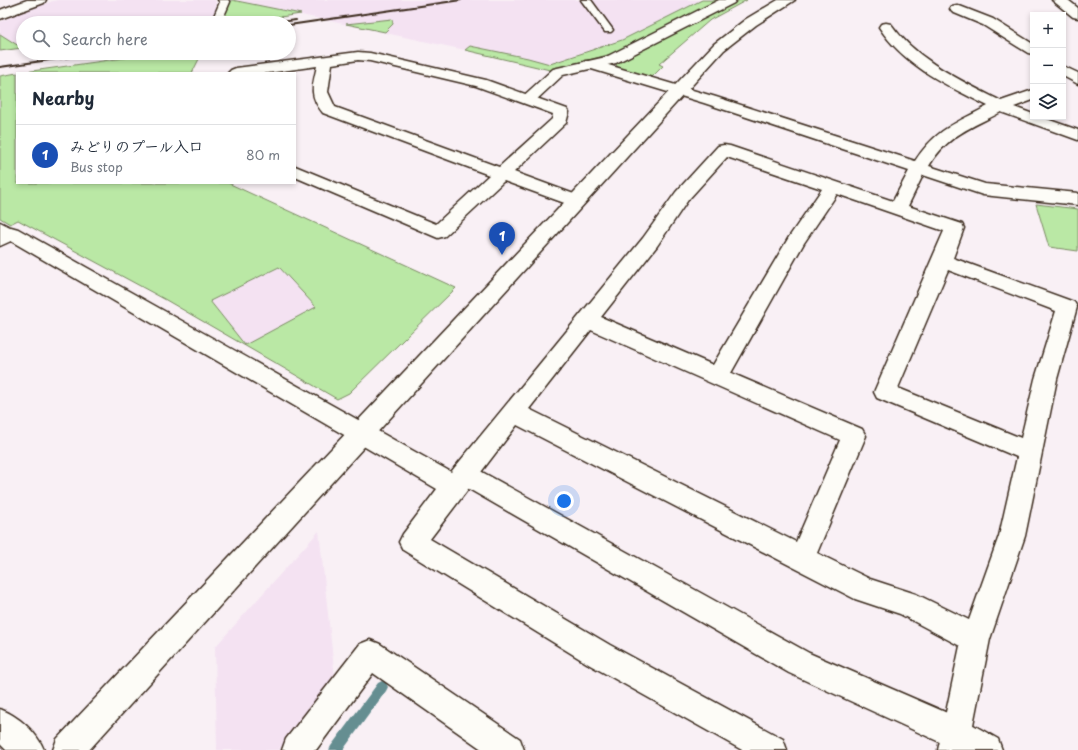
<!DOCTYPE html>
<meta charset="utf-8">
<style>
body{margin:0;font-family:"Playpen Sans","Klee One",sans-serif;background:#f6f6f7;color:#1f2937}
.controls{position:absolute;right:12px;top:12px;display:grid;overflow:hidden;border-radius:0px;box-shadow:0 2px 6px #0003}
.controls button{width:36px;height:36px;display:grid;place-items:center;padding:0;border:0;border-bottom:1px solid #e0e1e3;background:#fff;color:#1f2937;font:20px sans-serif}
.you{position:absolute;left:564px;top:501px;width:14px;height:14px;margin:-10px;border:3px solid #fff;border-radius:50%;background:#1a73e8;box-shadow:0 0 0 6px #1a73e833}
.badge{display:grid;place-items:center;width:26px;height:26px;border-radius:50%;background:#ea580c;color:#fff;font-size:13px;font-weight:700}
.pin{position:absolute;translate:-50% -33px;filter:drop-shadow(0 1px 2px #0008)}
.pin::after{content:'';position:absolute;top:21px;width:14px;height:12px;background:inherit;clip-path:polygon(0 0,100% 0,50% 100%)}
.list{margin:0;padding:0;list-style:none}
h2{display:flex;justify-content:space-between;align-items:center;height:52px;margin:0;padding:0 16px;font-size:17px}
h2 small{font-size:13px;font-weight:400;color:#747a83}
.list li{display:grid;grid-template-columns:26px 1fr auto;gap:12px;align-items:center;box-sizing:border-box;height:60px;padding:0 16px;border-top:1px solid #e0e1e3}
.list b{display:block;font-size:15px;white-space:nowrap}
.list p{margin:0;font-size:13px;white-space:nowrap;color:#747a83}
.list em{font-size:13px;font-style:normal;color:#747a83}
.icon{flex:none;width:22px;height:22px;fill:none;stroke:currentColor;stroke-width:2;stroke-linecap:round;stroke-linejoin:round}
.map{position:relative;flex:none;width:1078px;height:750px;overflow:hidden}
.search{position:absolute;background:#fff;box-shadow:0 2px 6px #0003;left:16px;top:16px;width:280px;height:44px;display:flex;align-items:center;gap:10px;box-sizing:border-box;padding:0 14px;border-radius:22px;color:#747a83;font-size:15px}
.panel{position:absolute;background:#fff;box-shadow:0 2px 6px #0003;left:16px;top:72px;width:280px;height:112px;border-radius:0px}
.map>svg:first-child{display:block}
.built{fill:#f4e2f2}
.green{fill:#bae8a5;stroke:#7a8962;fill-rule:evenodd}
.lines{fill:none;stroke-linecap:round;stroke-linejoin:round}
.stream{fill:#658e91;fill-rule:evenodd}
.service-casing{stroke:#3b2a1e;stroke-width:3}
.pedestrian-casing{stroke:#3b2a1e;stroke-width:3}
.minor-casing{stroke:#3b2a1e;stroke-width:3}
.tertiary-casing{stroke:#3b2a1e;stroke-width:3}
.service{fill:#fdfcf7;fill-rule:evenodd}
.pedestrian{fill:#fdfcf7;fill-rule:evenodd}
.minor{fill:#fdfcf7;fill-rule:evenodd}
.tertiary{fill:#fdfcf7;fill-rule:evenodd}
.rail{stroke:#3b2a1e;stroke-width:2}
</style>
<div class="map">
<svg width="1078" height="750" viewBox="0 0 1078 750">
<rect width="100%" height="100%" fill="#f9f0f5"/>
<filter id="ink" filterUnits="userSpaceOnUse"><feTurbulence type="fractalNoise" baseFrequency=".025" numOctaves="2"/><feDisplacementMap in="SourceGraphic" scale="8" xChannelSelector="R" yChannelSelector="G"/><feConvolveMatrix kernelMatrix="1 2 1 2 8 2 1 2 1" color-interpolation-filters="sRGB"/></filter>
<g filter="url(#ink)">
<g class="built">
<polygon points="57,0 215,0 217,8 210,21 196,23 23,23 23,48 0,51 0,22 30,8"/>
<polygon points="232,0 720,0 591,60 550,70 465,50"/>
<polygon points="279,267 316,307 245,345 210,301"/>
<polygon points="319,531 335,678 279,750 217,750 215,647"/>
</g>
<g class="green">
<polygon points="232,0 301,14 238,23 218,23"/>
<polygon points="702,0 720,0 619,52 550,70 465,50 470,46 528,58 550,64 622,40"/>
<polygon points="740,0 747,0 710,20 659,64 663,66 652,77 618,68 616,64"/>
<polygon points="392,19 393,24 385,32 346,24"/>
<polygon points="0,34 22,48 0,51"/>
<polygon points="159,53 202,53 192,73 18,73"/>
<path d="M17,73V183H228L456,288L349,393L337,399L166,300L18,220L10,224L0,218V76ZM279,267L316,307L245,345L210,301Z"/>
<polygon points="1036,204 1078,209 1078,251 1049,247"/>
</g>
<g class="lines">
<polygon class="stream" points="382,681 386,683 388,687 386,691 343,750 329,750 331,746 378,683"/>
<defs>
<g id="service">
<polygon points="218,0 228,0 230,2 224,16 219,19 214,16 220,2"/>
<polygon points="581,0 591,0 613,30 611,32 605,32"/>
<polygon points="0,222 16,230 17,233 16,236 11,237 0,232"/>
</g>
<g id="pedestrian">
<polygon points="719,0 736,0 734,3 616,63 563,75 534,102 522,102 520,99 553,69 606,57"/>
<polygon points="464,464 473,467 809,653 968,722 998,739 1002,750 957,750 789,673 455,481 452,474 455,467"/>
</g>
<g id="minor">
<polygon points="1052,0 1068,0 1078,8 1078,18 1073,17"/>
<polygon points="957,5 993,19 1033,44 1033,54 1028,53 983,25 952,12 950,9 952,6"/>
<path d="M886,23L891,24C917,61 962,81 1001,101L1033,90V100L1014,107L1033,114V117H1041L1078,130V140L1001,112C971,128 947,135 929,166L985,184L1078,193V205L983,195L923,175L908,206L962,224L964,228L953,258L1074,302L1077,307L1057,379L1025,536L990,639L968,750H938L960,646L900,614L855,599L517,425L430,539L610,645L783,739L787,750H742L590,665L403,550L399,542L403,534L437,489L11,241L0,246V231L11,227L18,229L451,472L643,238L676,192L718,146L724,145L730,146L893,201L909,171L704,103L585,67L583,64L585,61H595L716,97L915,161C936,129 956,123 988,106C948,86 904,66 879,27L881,24ZM727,157L822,189L789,237L713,365L601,317L657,246L688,200ZM837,194L944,231L874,392L877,398L1017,457L999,536L969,620L916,594L870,579L817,553L866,436L862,429L731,373L804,243ZM948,270L1056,311L1035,379L1021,438L898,388ZM591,330L840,440L796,542L529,409Z"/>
<path d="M358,52L370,53L486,80L567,109L569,112L566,123L514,172L582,197L585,201L582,205L576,207L570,205L504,181L445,236L438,238L295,177V166L436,224L489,175L323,113C309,96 312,87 317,66L268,73H228L231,70L236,68ZM358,60L370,61L476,86L553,114L552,119L499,167L335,107L328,92L332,64Z"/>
<polygon points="1063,66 1078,73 1078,84 1063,76"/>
<polygon points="370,640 380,644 520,739 524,750 483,750 373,673 316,750 282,750 286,739 360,644"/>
<path d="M0,709C18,716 37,732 44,750H6L0,744Z"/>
</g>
<g id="tertiary">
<polygon points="27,0 46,0 44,3 0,19 0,10"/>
<polygon points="778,0 795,0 756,25 724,50 89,750 53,750 57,739 714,44 746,19"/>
</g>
</defs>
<use href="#service" class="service-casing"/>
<use href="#pedestrian" class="pedestrian-casing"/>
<use href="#minor" class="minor-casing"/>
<use href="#tertiary" class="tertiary-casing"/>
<use href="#service" class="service"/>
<use href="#pedestrian" class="pedestrian"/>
<use href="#minor" class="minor"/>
<use href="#tertiary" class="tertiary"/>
<g class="rail">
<polyline points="272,23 296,20"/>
<polyline points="289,25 461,0"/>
<polyline points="0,67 98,53"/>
</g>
</g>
</g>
</svg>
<div class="controls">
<button>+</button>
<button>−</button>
<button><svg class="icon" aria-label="layers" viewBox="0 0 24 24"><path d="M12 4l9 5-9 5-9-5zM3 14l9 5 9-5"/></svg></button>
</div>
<div class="you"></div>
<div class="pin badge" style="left:502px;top:255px;background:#1a4fb4">1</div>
<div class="search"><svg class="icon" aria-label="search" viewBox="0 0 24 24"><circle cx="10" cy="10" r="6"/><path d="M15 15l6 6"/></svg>Search here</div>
<section class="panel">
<h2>Nearby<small></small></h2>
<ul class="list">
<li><span class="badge" style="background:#1a4fb4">1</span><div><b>みどりのプール入口</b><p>Bus stop</p></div><em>80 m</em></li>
</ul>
</section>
</div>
